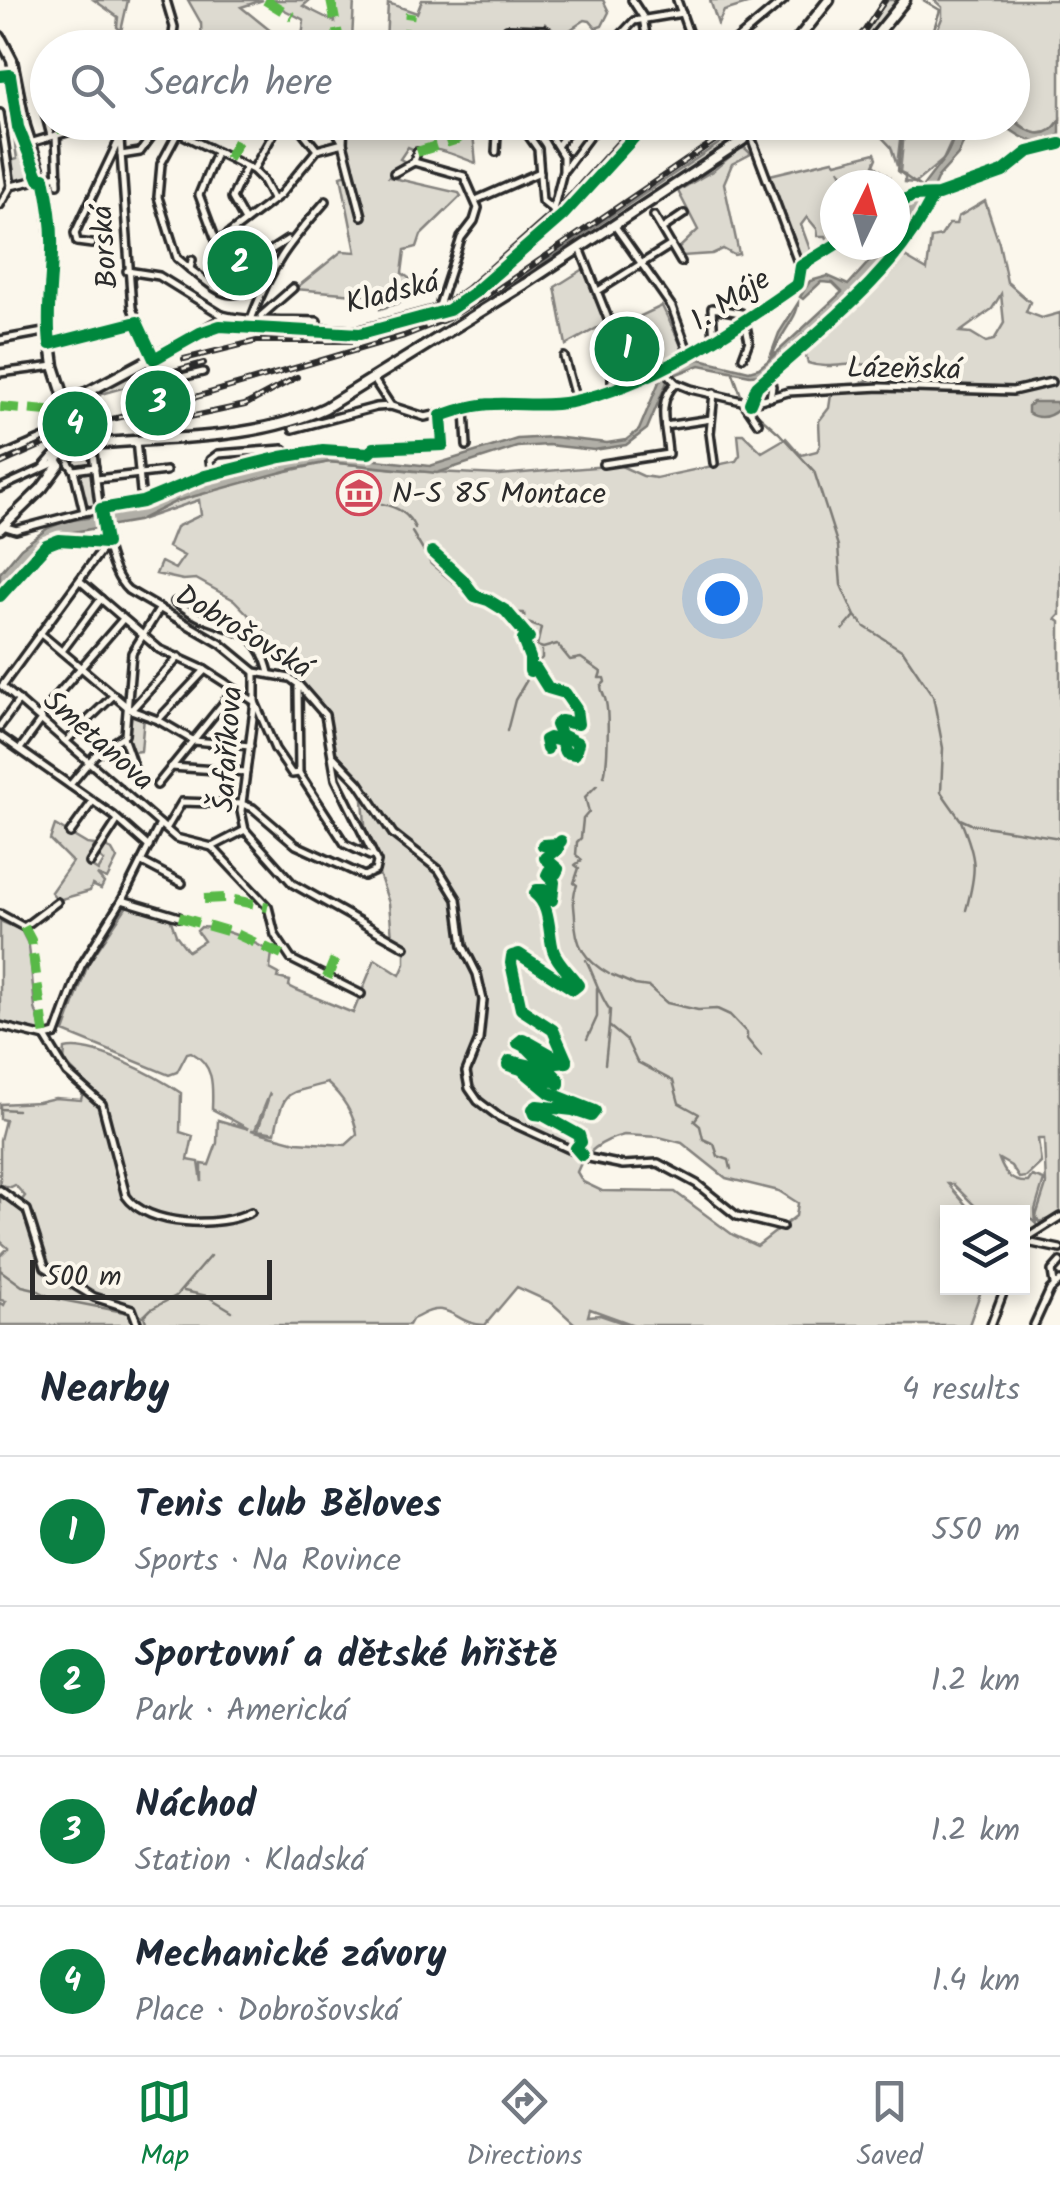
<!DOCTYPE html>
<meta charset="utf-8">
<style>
body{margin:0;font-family:Kalam,sans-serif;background:#f2f2f3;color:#1f2937}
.controls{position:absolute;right:30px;bottom:30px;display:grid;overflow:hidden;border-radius:0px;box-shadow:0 5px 15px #0003}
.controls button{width:90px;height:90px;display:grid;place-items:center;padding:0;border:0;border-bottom:2px solid #e0e1e3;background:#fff;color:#1f2937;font:50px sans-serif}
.compass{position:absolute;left:820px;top:170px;width:90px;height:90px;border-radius:50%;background:#fff;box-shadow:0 5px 15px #0003;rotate:5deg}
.scale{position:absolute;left:30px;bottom:25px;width:242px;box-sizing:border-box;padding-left:10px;border:5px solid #2b2b2b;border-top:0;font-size:28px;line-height:35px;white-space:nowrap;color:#2b2b2b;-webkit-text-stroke:8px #fbf7ec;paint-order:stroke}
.you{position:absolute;left:722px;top:598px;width:35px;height:35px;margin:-25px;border:8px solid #fff;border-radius:50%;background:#1a73e8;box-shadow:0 0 0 15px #1a73e833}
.badge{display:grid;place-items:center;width:65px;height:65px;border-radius:50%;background:#0b8043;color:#fff;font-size:32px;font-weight:700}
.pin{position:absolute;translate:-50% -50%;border:5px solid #fff;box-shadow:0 2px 10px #0006}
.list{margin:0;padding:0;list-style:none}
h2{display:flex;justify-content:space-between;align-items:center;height:130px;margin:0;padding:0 40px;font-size:42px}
h2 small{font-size:32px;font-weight:400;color:#747a83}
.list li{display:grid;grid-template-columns:65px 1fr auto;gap:30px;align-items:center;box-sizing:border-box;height:150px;padding:0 40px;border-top:2px solid #e0e1e3}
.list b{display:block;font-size:38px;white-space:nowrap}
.list p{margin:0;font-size:32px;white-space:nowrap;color:#747a83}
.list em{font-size:32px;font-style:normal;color:#747a83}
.icon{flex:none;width:55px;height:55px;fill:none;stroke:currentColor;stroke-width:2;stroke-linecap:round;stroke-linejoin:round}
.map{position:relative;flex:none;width:1060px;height:1325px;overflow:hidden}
.search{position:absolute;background:#fff;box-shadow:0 5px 15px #0003;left:30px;right:30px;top:30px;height:110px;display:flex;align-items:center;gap:25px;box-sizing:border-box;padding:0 35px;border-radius:55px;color:#747a83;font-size:38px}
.sheet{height:730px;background:#fff}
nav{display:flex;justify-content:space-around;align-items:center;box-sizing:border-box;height:140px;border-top:2px solid #e0e1e3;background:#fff;font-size:28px;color:#747a83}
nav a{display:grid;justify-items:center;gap:5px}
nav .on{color:#0b8043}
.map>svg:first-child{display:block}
.green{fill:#dddad0;stroke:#84827e;stroke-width:2.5;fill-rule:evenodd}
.water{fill:#b1afa7;stroke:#7b7a75;stroke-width:2.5}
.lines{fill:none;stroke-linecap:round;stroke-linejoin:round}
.stream{stroke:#7b7a75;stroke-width:2.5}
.minor-casing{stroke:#2b2b2b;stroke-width:12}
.major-casing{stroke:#2b2b2b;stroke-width:15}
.minor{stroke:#fbf7ec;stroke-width:5}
.major{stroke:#fbf7ec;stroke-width:8}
.rail-casing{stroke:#2b2b2b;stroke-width:6}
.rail{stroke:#fbf7ec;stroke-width:2.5;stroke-dasharray:8;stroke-linecap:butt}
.quiet{stroke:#58b947;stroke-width:10;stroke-dasharray:20 10;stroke-linecap:butt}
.cycleway-casing{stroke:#fbf7ec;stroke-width:19}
.cycleway{stroke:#00873e;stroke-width:12}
.labels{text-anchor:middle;stroke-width:9;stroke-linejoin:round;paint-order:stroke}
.street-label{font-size:30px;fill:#2b2b2b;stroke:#fbf7ec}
.poi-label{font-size:30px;fill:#2b2b2b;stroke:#fbf7ec;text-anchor:start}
</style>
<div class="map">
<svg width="1060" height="1325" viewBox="0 0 1060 1325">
<rect width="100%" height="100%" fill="#fbf7ec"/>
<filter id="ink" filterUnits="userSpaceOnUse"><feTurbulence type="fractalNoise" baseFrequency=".01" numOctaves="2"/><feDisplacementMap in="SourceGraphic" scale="20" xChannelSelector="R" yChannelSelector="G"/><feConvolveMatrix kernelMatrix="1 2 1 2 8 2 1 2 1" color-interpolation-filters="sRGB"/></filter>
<g filter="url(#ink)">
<g class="green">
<polygon points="94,0 128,0 121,31 117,27 118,17"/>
<polygon points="263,0 241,7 282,40 277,47 202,47 201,23 188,0"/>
<polygon points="265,0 310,0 303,6 335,22 333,0 354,0 352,41 347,44 337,38 336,47 301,47 304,20"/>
<polygon points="422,0 603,0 609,12 602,26 596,28 590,21 585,20 559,37 544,23 549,30 536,26 506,26 504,47 409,47 406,38 397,40 397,47 365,48 386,42 388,3 417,13"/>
<polygon points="710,0 760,0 724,11 718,24"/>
<polygon points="888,0 900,0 860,47 851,48"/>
<polygon points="934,0 1060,0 1060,120 1050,132 1033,134 1013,119 1012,48 930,48 942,18 942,7"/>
<polygon points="10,107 14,107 23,146 37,174 37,178 14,183 10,161 17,159"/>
<polygon points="887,122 902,123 897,166 891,147 876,131"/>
<path d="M346,123H468L473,134L476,163C458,157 435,144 417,151L408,147L400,159L404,161L389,177L459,193L461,196L421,235L417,247L405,250L402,273L429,293L380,309L379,296L295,289L342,251L356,252L341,176L350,173Z"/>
<polygon points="905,123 960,123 943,160 915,183 905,182 905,174 900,172"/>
<polygon points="727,138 729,142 712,154 483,305 521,277"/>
<polygon points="739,149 745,148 751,154 732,164 724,183 739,254 734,255 723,249 712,254 682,256 678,249 698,230 678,191 714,170"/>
<polygon points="875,153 877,158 874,165 889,177 881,185 854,185 839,169 848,185 835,185 835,240 829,243 826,236 818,236 817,229 807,217 801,225 812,255 801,259 770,175 833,160 836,163"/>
<path d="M985,201L999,243L1007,282L1030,302L1026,312L1042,318L1060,313V615L1056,619L1060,622V1216L1039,1222L1036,1216L1046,1185L1044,1139H1038L1041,1163L1026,1177L1019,1178L1011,1166L999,1159C1004,1173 1011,1183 1028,1182L1032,1176L1044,1180L1035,1210L1036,1224L1024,1212H981L953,1184H948L972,1212H948V1288H982L969,1325H634L590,1309L588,1316L600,1315L629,1325H576L552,1303L517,1287L485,1325C455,1325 451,1299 421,1315C409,1322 415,1315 409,1325H0V1303L4,1305L6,1301L0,1300V1256L8,1248L0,1241V1195L18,1205L25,1196L15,1185L11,1187L0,1185V1140L5,1120L0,1119V1104L38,1102L55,1098L81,1100L85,1083L64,1062L65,1049C93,1042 158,1077 181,1093L180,1132L193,1136L188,1160L199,1162L202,1182V1164L209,1165L217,1143L218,1120L249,1129L212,1109C213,1084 214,1065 191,1052L187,1053L177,1072L169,1075L64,1032L88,964L127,906L170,918L176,935L188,951L204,941L197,931L201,927C224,928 252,940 272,953L270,969L279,974L278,978L290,981L289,986L297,990L353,1013L375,959L400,975L405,964V948L392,937L389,903L366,836L362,788L338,764L325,710L288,669L265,632L234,600L196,579L183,580L156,574L161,562L175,569L184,556L168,547L176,527L201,515L199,500L137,521L177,501L255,478L329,462L414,471L499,475L619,465L643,476L656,478L736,461L740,455L738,434H743L762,452L786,438L801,455L817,451L820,445L819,421L829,408L831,395L881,375L876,366C853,360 830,371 808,363L806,356L811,341L854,303L898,253L927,270L931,238L941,236L949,224H956L958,217ZM1001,294L1004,323L994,340L986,342L971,333L960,332L992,309ZM327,1083C342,1096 355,1115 357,1135L346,1145L296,1142L251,1130H255L270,1093L258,1130L275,1133C284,1086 288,1095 327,1083ZM624,1135L659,1137L682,1143L726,1178L779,1191L798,1203L796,1216L757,1246L733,1235L675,1192L602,1191L583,1182L577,1172C584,1152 603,1140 624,1135Z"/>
<polygon points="587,267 608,322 566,345 555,287"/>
<polygon points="662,306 684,351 654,365 632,320"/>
<polygon points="629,332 646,365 620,378 614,364 620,358 612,340"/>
<polygon points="147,362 157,376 154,379 101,394 90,407 84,406 83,399"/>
<polygon points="92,470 95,506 90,507 83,502 76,471"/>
<polygon points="129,714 144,717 141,751 131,752 127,745"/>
<polygon points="55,825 87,844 95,845 86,863 98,871 104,861 97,855 103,846 112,850 117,859 107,879 97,875 104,883 101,889 92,885 90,891 58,900 51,892 72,862 50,840"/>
<polygon points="0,921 21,930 29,946 35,1008 42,1032 39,1034 0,1025"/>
</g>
<g class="water">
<path d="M1013,119C1029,134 1046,142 1060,120V134C1037,150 1021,138 1001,123L1012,122Z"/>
<path d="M960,123H972L958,155L938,177L920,219L898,248L848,303L801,336L776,364L762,374L750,375L700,365L669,377L647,429L626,445L594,450L548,445L517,447L437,473L329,462L293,469L177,501L137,521L56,535L41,544L0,589V573L21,548L48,528L66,521L136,511L160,496L279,463L332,455L430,466L517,439L553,437L607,443L626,440L639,430L659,382L668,371L700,359L749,371L759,368L769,360L779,333L798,303C798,318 776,339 772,357L842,292L833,283L821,282L803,299L800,297L810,281L828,276L848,285L884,245H895C895,220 927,180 943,160C951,150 954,134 960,123Z"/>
<path d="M1033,402H1056L1059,409C1050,417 1039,420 1028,413V406Z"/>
</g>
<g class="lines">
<g class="stream">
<polyline points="923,0 940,10 928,48"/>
<polyline points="903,122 898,171 922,188"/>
<polyline points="733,373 742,398"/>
<polyline points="747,405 779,433 814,471 838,546 841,585 855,616 865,627 903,651 933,696 943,748 941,792 960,819 971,824 1060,838"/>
<path d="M382,504C397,507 408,513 415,528"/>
<path d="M412,532L431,564L472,598L493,612L524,613L525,622L541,628L537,646L543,648L557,644L570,660L581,658L601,672L599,678H604L605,682L601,686C601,692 605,696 606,702C609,714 608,765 604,776"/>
<polyline points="843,630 855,616"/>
<polyline points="531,670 542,658 542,651"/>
<polyline points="507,731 515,700 531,673"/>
<path d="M597,785L585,797L589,812L583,819L581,838L577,842L576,855L582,860L575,865L579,868L574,883L577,885C572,896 574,904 575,917C575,944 584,960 609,974"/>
<path d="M961,821C977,859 977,870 966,910"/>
<path d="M586,960C595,977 599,995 610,1010L609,1026L627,1041L637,1062L673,1081L679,1103L699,1114L694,1121L700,1126L703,1139L714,1144L718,1156L729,1160L731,1169"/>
<polyline points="612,975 635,985 649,987 667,1003 698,1010 717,1009 730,1015 747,1033 747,1039 761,1056"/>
<polyline points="587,1039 597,1017 597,988"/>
<polyline points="605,1064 609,1027"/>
<polyline points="0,1109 17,1110"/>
<polyline points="0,1270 22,1286 35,1289 52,1298 144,1316 147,1325"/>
<polyline points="184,1291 207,1296 232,1311"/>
<polyline points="144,1316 151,1309 176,1296 210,1256"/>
</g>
<defs>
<g id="minor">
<polyline points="166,0 174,27 171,48"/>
<polyline points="632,0 643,17 648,48"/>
<polyline points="677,0 694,48"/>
<polyline points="507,29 545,30 549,32 556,48"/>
<polyline points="617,39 634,21 682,13"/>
<polyline points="727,48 784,0"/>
<polyline points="0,76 15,74"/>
<polyline points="38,85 51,136"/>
<polyline points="0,113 11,186"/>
<polyline points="128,122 120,139 132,308 161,382 203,372"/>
<polyline points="295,122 317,150"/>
<polyline points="331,122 343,143 362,216"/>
<polyline points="487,122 497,135 496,152"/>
<polyline points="519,122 538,149 542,201 553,210 554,216"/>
<polyline points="542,122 563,156 563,171 553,210"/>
<polyline points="740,122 745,132"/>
<polyline points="161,124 253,170 262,179 272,198"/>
<polyline points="177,134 161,164 158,197 177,258 190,269"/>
<polyline points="56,135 58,184"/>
<polyline points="30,143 81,128 122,130"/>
<polyline points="558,145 575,122"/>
<polyline points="417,152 414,162 464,176 478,208 474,221 461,238 438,309"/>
<polyline points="216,153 199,195 217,243 280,195 317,150 343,143 344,122"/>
<polyline points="121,155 140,152 162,122"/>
<polyline points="565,169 600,122"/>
<polyline points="253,170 280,122"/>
<polyline points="394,173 414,162"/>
<polyline points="476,200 540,172"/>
<polyline points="0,205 11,186 58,175"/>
<polyline points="895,206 912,196 938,195 1003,172 1028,152 1060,144"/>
<polyline points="654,216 681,262"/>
<polyline points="245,221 232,198 246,167"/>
<polyline points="617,229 672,307 689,354"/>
<polyline points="662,229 684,214"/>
<polyline points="92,244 77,242 75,233 118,142"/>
<polyline points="582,253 612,329 612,391"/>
<polyline points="259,258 287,240"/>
<path d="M192,260L190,269C216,288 228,306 258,284L264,285"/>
<polyline points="801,266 835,245"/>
<polyline points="127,271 159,276 222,315"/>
<polyline points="598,291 671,245"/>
<polyline points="261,316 293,288"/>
<path d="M252,317C272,264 289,243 326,201"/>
<path d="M223,323L222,315C247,322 289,320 317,321"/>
<polyline points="0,340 49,331"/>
<polyline points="714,341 712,308 741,313 745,321"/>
<polyline points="50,344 137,322"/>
<polyline points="564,357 576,401"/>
<polyline points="743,357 749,341 745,321"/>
<polyline points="662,368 676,383 691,389 750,403 788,392 881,387 1013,391 1051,382"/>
<polyline points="0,373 54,366"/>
<polyline points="767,377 772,386 770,398"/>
<polyline points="374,380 391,406"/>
<polyline points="78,397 85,413"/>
<polyline points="743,401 758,423"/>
<polyline points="465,409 467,446"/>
<polyline points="665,426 711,419"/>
<polyline points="293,429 376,407 391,406 425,417 479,405 529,407 559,404 612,391 714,341 798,284 802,273 753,142"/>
<polyline points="136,440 142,502"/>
<path d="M92,444C97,481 101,566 128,590L221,644L255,672L290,678L298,684L325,715L336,779L377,862L375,871L364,876L296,845L253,808L242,804L182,802L166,829"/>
<polyline points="0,457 58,432 58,407 62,404"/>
<polyline points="69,463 74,470 84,512"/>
<polyline points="714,463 710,433 714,393"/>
<path d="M603,464L668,454C667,428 655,403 676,383"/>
<polyline points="45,465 61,447"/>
<polyline points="74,470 95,467"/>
<polyline points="212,474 210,460 218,454 283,449 290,454"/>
<polyline points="97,479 166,471"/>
<polyline points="0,488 57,462"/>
<polyline points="3,526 16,530 84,512 142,502 205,476 281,457 323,450 369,453 374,448 443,445 441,416"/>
<polyline points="80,581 159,649 205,670 255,702 275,749 292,774 299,773"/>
<polyline points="0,596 46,545 59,540 106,543"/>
<path d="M175,602C185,608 193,615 204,619C239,633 259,631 269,673"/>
<polyline points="41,634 131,710 158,720 194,741 250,746"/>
<polyline points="62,651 101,599"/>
<polyline points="2,686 176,838 212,847 245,830"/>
<polyline points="2,686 105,545"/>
<polyline points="298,687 299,773 345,844 370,856"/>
<polyline points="131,710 179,657"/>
<polyline points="40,715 123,619"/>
<polyline points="158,720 205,670"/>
<polyline points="0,726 19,700"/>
<polyline points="0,736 114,816 149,847"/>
<polyline points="123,737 135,771"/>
<polyline points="66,741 114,695"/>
<polyline points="20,749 42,719"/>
<polyline points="334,757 359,783 393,834 439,870 457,899 463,946 477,974 483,1000 479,1040 466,1072 469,1088 478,1101 499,1117 589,1158 623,1165 658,1163 697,1184 737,1216 782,1227"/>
<polyline points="171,767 246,772"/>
<polyline points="70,785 95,755 125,735 132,653 160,608"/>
<polyline points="157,785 234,690"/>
<polyline points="245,830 293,884 405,947"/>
<polyline points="245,830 241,811 255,702 255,672"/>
<polyline points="70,833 93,801"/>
<polyline points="212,847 268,907 275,935 291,959 361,994"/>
<polyline points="142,862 182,883"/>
<polyline points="90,863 118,820"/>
<polyline points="122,900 179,917"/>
<polyline points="0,914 24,927 57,902"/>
<polyline points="0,1026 45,1037"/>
<path d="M45,1037L67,1073L102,1104L126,1196C147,1227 221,1228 251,1212"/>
<polyline points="45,1037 56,1034 81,966 122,900 160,824"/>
<polyline points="0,1190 27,1210 45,1267 94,1297 132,1309 138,1325"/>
<polyline points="1022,1241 1060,1217"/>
<polyline points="1022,1241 1060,1249"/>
<polyline points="1054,1284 1052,1271 1060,1262"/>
<polyline points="991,1325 1005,1288"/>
<polyline points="1034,1325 1050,1290 1060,1281"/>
</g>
<g id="major">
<polyline points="0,37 12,60 25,126 47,194 52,249 48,319 54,366 64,397"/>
<polyline points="791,48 829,0"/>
<polyline points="866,48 905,0"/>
<polyline points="67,408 62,403 64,397 72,399 86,393 215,324 358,332 447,308 470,292 562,211 643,122"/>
<path d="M68,456L92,444C169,437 254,441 325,408L525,284L743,140L748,130L757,131L769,122"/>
<polyline points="59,465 56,459 63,453 64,425 69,408"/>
<polyline points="0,529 42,488 59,465"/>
</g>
</defs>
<use href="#minor" class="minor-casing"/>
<use href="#major" class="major-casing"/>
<use href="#minor" class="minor"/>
<use href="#major" class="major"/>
<defs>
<g id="rail">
<polyline points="848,48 865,30 885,0"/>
<polyline points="184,359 257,341 352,341"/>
<polyline points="167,373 204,363"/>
<polyline points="162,423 245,405 297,377"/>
<polyline points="0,464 89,424 148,411 404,336 449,318 499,288 742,122"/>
</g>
</defs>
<use href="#rail" class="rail-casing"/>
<use href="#rail" class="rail"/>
<g class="quiet">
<polyline points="265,0 293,17"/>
<polyline points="331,0 340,45"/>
<polyline points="410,48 407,36 410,13"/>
<polyline points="61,122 63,133"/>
<polyline points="417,152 458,139 459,134 433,122"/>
<polyline points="228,159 240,137"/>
<polyline points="217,243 229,270 245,270 259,258"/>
<polyline points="0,407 59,412"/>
<polyline points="85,413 92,444"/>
<polyline points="204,899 225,898 268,907"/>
<polyline points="179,917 234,933 291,959"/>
<polyline points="24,927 31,940 45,1037"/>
<polyline points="327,978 336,956"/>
</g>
<defs>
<g id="cycleway">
<path d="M0,76L10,75L18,127L39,179L44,178C49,201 53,225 52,249C52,281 46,311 50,344L137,322L154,359L200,333L220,326L360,334L449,310L475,292L563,215L648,122"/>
<polyline points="895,206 912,196 938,195 1003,172 1028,152 1060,144"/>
<path d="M750,403L757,386C821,329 896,274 933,196"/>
<polyline points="432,552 462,579 475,596 488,600 506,611 529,638 523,640 530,658 530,671 536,669 548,688 565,693 576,709 578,724 561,721 556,725 560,734 578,743 575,754 565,752 561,741 549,738 545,740 547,749"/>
<path d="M0,596L46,545L59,540L106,543L101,509L142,502L205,476L281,457L323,450L369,453L374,448L443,445L441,416C458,410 476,404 494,404C521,403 545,407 571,402C652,385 731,331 798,284L801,266L835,245"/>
<path d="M561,841L558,844L543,845L558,849L545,858L558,869L556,873L549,871L547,875L554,882L552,900H548L544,890H537L535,894C551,906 548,932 553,950C557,963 571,974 578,985L573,989L519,954L512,956L511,963L521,1009L553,1030L567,1062L557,1063L553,1056L523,1039L518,1043L528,1048L559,1080V1084L528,1065L510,1061L508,1065L521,1069L550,1093L595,1111L591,1116L573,1110L537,1106L533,1109L535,1114L543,1115L579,1135L581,1142L576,1148L582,1155"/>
</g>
</defs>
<use href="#cycleway" class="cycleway-casing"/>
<use href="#cycleway" class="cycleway"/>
</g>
</g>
<defs>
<symbol id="museum-ring" viewBox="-11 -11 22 22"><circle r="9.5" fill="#fbf7ec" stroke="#d1495b" stroke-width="1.5"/><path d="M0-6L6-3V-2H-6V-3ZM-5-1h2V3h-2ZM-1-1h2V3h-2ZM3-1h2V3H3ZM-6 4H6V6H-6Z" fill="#d1495b"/></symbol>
</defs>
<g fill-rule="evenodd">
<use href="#museum-ring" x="334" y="468" width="50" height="50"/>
</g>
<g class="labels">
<g class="street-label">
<text transform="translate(104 247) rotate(-94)" y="10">Borská</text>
<text transform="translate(392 292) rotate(-14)" y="10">Kladská</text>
<text transform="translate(730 299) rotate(-33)" y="10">1. Máje</text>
<text transform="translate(904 368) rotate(1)" y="10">Lázeňská</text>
<text transform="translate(244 631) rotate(31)" y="10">Dobrošovská</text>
<text transform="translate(99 740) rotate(41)" y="10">Smetanova</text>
<text transform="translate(227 749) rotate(-86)" y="10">Šafaříkova</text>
</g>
<g class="poi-label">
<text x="392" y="503">N-S 85 Montace</text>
</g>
</g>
</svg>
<div class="controls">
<button><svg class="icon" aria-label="layers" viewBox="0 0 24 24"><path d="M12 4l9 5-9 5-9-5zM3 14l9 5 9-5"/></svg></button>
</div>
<svg class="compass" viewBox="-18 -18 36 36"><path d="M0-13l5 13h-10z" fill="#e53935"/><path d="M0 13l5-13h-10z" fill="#747a83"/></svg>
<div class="scale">500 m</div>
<div class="you"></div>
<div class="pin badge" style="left:627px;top:349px">1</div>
<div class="pin badge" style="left:240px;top:263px">2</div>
<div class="pin badge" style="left:158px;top:403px">3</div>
<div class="pin badge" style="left:75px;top:424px">4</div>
<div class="search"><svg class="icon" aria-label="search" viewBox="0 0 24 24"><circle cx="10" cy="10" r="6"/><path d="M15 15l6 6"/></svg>Search here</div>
</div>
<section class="sheet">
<h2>Nearby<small>4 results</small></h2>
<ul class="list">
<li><span class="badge">1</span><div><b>Tenis club Běloves</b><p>Sports · Na Rovince</p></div><em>550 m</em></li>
<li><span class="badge">2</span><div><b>Sportovní a dětské hřiště</b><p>Park · Americká</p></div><em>1.2 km</em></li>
<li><span class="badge">3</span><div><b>Náchod</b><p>Station · Kladská</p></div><em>1.2 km</em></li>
<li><span class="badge">4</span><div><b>Mechanické závory</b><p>Place · Dobrošovská</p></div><em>1.4 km</em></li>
</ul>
</section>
<nav>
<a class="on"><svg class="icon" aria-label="map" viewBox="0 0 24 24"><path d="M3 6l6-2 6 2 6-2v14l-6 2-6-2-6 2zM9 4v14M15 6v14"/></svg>Map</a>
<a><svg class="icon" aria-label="directions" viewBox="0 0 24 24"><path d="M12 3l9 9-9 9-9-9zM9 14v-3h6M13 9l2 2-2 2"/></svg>Directions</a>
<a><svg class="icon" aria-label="saved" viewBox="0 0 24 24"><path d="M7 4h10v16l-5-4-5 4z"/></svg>Saved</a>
</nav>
